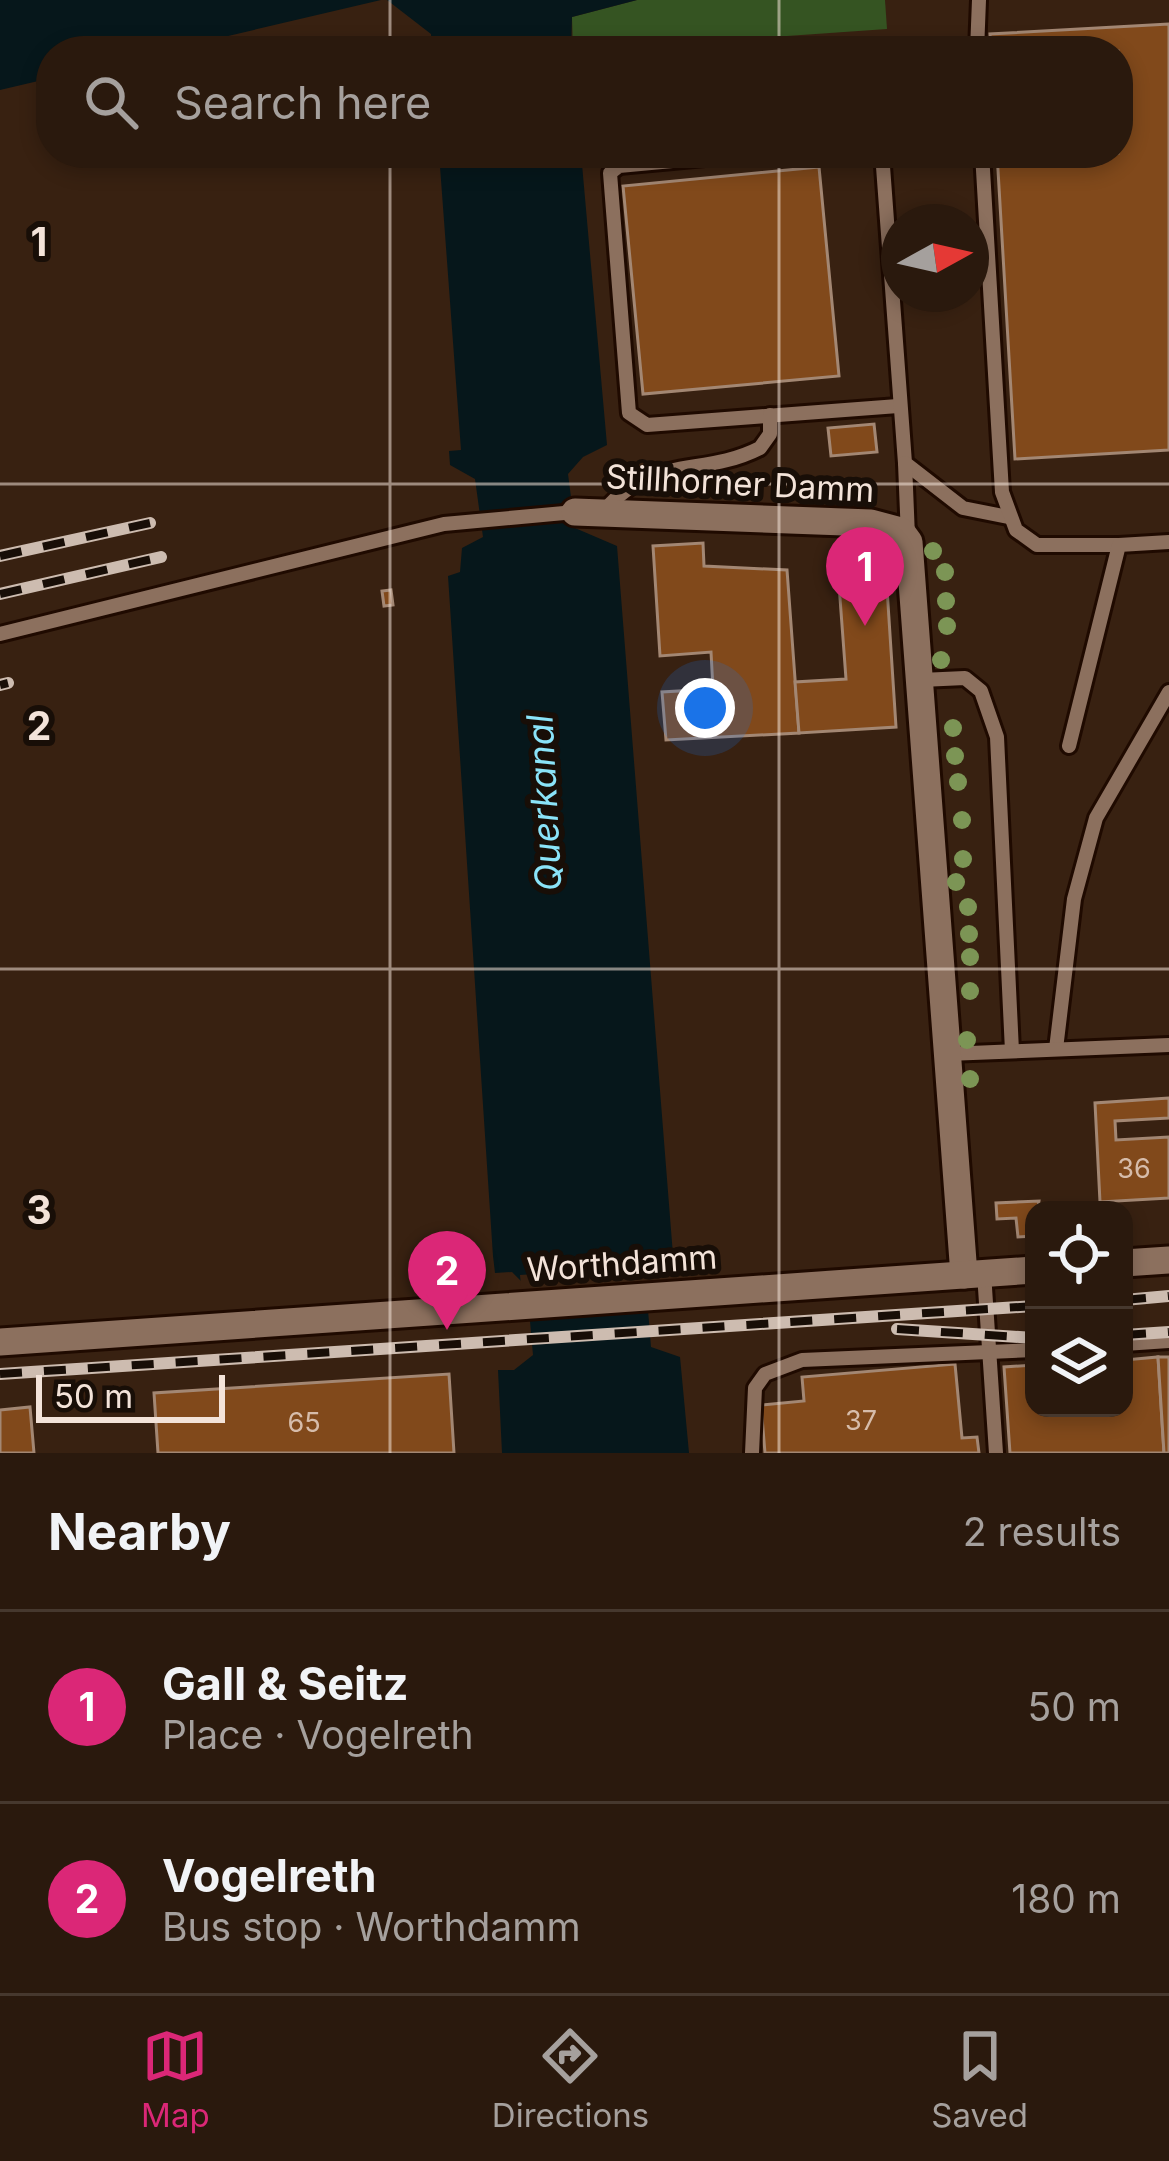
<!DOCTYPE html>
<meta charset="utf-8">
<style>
body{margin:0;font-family:Inter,sans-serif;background:#36261b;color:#f1f3f6}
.controls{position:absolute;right:36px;bottom:36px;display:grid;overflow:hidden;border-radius:24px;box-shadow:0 6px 18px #0003}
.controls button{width:108px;height:108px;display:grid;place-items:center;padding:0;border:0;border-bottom:3px solid #46382e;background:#2a190d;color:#f1f3f6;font:60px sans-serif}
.compass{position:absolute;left:881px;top:204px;width:108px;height:108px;border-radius:50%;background:#2a190d;box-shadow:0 6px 18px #0003;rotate:82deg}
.scale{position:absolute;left:36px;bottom:30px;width:189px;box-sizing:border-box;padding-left:12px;border:6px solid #f3e3d9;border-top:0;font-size:33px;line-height:42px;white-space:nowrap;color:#f3e3d9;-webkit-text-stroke:9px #180e07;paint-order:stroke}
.you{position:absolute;left:705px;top:708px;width:42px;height:42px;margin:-30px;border:9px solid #fff;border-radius:50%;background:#1a73e8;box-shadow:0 0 0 18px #1a73e833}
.badge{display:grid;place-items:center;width:78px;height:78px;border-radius:50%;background:#db2777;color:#fff;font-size:39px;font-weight:700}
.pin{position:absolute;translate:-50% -99px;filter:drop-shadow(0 3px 6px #0008)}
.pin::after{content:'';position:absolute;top:63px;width:42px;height:36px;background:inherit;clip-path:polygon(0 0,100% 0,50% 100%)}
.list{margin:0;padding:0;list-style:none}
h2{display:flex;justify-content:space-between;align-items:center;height:156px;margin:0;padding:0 48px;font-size:51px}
h2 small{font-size:39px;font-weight:400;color:#a5a09d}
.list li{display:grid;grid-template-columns:78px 1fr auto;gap:36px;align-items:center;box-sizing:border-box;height:192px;padding:0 48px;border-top:3px solid #46382e}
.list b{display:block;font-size:45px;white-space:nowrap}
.list p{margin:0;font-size:39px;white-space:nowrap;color:#a5a09d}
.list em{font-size:39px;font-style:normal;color:#a5a09d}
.icon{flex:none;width:66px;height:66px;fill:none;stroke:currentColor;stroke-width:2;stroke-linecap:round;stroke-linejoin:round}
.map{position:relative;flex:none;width:1169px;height:1453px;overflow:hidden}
.search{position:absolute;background:#2a190d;box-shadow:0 6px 18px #0003;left:36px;right:36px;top:36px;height:132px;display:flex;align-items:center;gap:30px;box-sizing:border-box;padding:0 42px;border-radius:48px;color:#a5a09d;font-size:45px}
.sheet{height:540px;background:#2a190d}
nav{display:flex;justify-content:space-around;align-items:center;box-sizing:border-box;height:168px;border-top:3px solid #46382e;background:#2a190d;font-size:33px;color:#a5a09d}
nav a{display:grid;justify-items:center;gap:6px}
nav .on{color:#db2777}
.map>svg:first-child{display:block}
.green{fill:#355422}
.water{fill:#06171b}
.pier{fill:#382111}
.building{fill:#81491b;stroke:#a38773;stroke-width:3}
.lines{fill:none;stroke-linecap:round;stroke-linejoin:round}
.service-casing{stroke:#1f0a00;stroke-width:20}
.minor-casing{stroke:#1f0a00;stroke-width:33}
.service{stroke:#8c705e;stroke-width:14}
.minor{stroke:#8c705e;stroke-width:27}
.rail-casing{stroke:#cdbcb0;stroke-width:12}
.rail{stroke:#180e07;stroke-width:8;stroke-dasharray:22;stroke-linecap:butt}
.tree{fill:#7c9555}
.grid{fill:none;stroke:#f3e3d9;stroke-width:3;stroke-opacity:0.55}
.labels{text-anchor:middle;stroke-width:12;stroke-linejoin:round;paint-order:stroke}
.number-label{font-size:27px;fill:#d6bcaa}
.street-label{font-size:33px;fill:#f3e3d9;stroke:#180e07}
.water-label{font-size:36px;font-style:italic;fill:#8ae3f8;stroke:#180e07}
.grid-label{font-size:39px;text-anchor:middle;font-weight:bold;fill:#f3e3d9;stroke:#180e07;stroke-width:12;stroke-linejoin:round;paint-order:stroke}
</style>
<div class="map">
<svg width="1169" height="1453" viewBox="0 0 1169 1453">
<rect width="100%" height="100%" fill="#382111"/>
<polygon class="green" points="637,0 885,0 887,29 573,51 572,17"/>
<g class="water">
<polygon points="0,0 381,0 164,51 51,51 51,78 0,90"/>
<polygon points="387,0 637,0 572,17 571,51 432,51 431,34"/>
<polygon points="439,153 581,153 607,445 583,457 568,474 575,528 617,546 673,1255 645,1273 651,1347 680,1357 689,1453 502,1453 498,1370 514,1370 533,1355 527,1287 512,1272 495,1273 493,1256 448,576 460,572 462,548 483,537 475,479 450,465 449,451 461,450"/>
</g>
<polygon class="pier" points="647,1266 650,1312 524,1321 520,1275"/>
<g class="building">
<polygon points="1169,24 1169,450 1015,459 997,153 1118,153 1118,51 991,51 990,34"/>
<polygon points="819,167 839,376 643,394 623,186"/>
<polygon points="874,424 877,452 831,456 828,428"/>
<polygon points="703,543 704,566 787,570 799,733 666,740 662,692 713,689 711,652 660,656 653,546"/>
<polygon points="838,571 886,573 896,727 799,733 795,682 846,679"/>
<polygon points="391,590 393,605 384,606 382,591"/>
<polygon points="1169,1098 1169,1118 1115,1121 1116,1140 1169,1137 1169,1198 1100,1202 1095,1103"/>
<polygon points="1039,1201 1034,1236 1018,1237 1016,1218 997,1219 996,1203"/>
<polygon points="1158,1357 1164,1453 1010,1453 1004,1367 1034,1365 1034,1408 1124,1408 1124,1360"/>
<polygon points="1158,1357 1169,1357 1169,1453 1164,1453"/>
<polygon points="955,1364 962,1438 977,1437 979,1453 765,1453 761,1405 804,1401 802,1377"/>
<polygon points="449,1374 454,1453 158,1453 154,1393"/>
<polygon points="30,1407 34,1453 0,1453 0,1410"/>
</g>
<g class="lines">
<defs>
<g id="service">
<polyline points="977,51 979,0"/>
<polyline points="758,153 619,166 610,173 629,413 647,425 898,406"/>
<polyline points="882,153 905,463 963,508 1008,517"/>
<polyline points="982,153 1002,492 1016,530 1037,545 1119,545"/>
<polyline points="905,463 908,537"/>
<path d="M604,511C653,453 701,478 760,448L770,434V415"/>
<polyline points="0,634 444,524 575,512"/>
<polyline points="921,680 965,678 981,691 997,737 1012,1051"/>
<polyline points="1069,746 1119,545 1169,542"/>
<polyline points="1056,1049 1074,899 1096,818 1169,692"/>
<polyline points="947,1054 1169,1045"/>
<polyline points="984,1273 996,1453"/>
<polyline points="1124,1344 1169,1341"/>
<polyline points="752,1453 755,1388 765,1374 802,1360 1034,1350"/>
</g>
<g id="minor">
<polyline points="575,512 871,523 901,531 909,542 964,1275"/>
<polyline points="1124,1263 1169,1260"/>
<polyline points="0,1342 1034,1270"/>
</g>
</defs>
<use href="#service" class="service-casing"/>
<use href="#minor" class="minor-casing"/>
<use href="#service" class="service"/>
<use href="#minor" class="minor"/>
<defs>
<g id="rail">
<polyline points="0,556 150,523"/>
<polyline points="0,594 161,557"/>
<polyline points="0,685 8,683"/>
<polyline points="1124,1300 1169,1296"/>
<polyline points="897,1329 1034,1338"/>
<polyline points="1124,1335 1169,1332"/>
<polyline points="0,1374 1034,1306"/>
</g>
</defs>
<use href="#rail" class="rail-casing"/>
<use href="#rail" class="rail"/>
</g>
<g class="tree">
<circle cx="933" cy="551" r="9"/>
<circle cx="945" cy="572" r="9"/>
<circle cx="946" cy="601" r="9"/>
<circle cx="947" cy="626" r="9"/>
<circle cx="941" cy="660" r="9"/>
<circle cx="953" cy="728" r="9"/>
<circle cx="955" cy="756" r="9"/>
<circle cx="958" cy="782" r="9"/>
<circle cx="962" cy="820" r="9"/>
<circle cx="963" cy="859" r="9"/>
<circle cx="956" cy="882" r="9"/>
<circle cx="968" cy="907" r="9"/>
<circle cx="969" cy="934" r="9"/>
<circle cx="970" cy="957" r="9"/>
<circle cx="970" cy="991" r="9"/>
<circle cx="967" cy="1040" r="9"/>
<circle cx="970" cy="1079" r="9"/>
</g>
<path class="grid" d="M390,0V51M779,0V51M390,153V1453M779,153V1453M0,484H1169M0,969H1169"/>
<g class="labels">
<g class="number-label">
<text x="1134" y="1178">36</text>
<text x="861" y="1430">37</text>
<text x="304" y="1432">65</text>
</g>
<g class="street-label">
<text transform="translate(740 483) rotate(3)" y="12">Stillhorner Damm</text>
<text transform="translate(622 1263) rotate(-4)" y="12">Worthdamm</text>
</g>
<g class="water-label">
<text transform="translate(544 803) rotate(-93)" y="13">Querkanal</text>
</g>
</g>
<g class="grid-label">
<text x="39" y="256">1</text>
<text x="39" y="740">2</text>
<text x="39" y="1224">3</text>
</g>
</svg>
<div class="controls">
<button><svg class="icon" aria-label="locate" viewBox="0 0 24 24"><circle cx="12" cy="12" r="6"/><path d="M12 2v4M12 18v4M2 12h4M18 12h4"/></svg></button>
<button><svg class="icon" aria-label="layers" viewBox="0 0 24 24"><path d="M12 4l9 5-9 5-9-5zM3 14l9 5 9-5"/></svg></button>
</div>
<svg class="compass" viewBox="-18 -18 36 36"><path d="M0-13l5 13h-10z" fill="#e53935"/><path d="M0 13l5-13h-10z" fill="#a5a09d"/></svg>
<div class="scale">50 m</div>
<div class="you"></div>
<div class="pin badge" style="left:865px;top:626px">1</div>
<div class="pin badge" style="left:447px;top:1330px">2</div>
<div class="search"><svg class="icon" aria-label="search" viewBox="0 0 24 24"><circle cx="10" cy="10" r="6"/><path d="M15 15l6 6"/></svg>Search here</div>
</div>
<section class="sheet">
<h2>Nearby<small>2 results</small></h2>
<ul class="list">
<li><span class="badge">1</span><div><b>Gall &amp; Seitz</b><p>Place · Vogelreth</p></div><em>50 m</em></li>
<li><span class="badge">2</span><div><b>Vogelreth</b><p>Bus stop · Worthdamm</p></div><em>180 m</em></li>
</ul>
</section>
<nav>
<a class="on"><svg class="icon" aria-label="map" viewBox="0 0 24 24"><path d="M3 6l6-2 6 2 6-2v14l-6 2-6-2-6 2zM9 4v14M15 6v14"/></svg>Map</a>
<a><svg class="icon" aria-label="directions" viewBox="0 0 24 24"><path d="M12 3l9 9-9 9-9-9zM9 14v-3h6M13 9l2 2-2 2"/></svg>Directions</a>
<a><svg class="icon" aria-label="saved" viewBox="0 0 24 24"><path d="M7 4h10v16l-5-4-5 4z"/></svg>Saved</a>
</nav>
